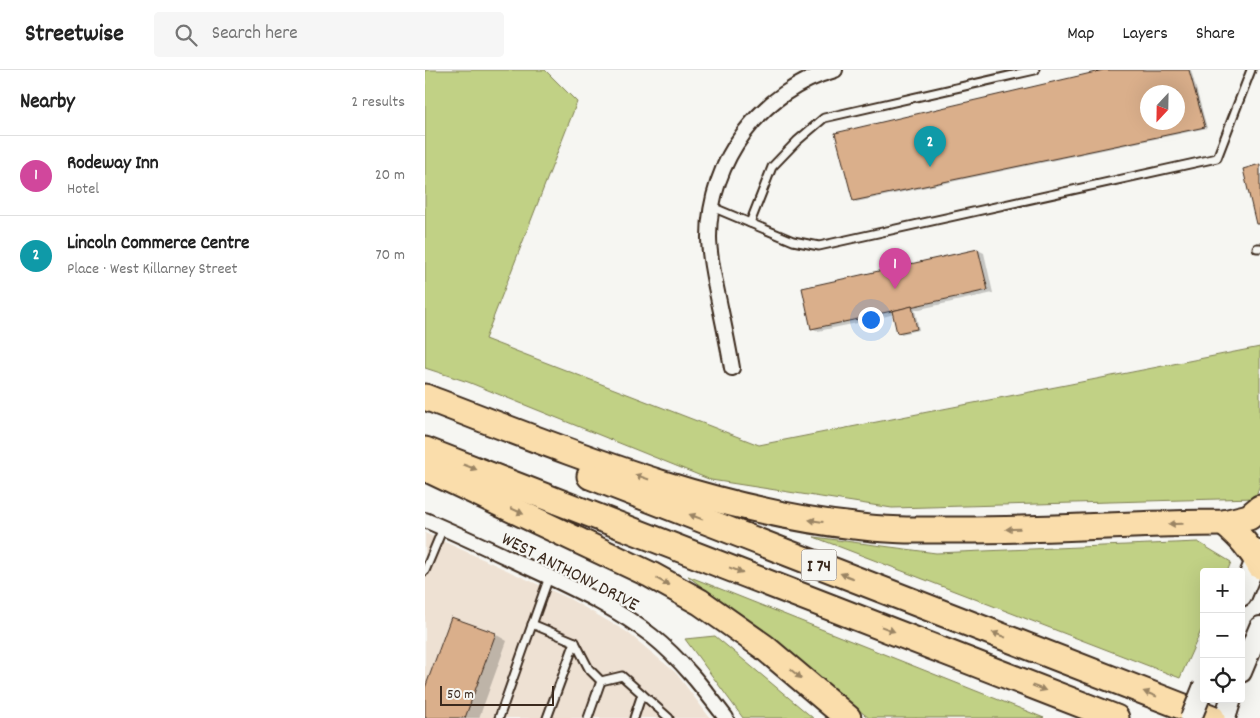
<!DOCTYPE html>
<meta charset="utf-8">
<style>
body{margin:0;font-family:Dekko,sans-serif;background:#f6f6f6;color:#222}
.controls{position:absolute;right:15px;bottom:15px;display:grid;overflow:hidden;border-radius:5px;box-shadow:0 5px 20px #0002}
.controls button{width:45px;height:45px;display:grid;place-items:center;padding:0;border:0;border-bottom:1px solid #e0e0e0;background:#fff;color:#222;font:25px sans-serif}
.compass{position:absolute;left:715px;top:15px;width:45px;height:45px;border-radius:50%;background:#fff;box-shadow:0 5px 20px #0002;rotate:202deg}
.scale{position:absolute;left:15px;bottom:12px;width:114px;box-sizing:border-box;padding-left:5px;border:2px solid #3b2a1e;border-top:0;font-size:14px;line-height:18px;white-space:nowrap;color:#3b2a1e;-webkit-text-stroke:4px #f6f6f2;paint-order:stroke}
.you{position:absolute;left:445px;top:249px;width:18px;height:18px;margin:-12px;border:4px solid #fff;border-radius:50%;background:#1a73e8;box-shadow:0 0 0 8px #1a73e833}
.badge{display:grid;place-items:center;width:32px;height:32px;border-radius:50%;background:#db2777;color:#fff;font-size:16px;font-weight:700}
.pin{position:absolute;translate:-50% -41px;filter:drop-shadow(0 1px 2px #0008)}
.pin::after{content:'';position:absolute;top:26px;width:18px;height:15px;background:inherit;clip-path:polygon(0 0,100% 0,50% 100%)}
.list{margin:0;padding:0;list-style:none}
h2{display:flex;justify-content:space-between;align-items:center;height:65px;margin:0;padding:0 20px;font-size:21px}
h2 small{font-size:16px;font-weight:400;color:#767676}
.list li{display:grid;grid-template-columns:32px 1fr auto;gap:15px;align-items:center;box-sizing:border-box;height:80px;padding:0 20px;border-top:1px solid #e0e0e0}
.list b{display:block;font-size:19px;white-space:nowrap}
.list p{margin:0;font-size:16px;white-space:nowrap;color:#767676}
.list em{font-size:16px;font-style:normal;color:#767676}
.icon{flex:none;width:28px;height:28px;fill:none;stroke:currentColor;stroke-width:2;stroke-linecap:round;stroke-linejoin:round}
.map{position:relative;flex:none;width:835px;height:648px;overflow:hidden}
header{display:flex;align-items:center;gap:30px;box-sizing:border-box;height:70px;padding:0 25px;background:#fff;border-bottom:1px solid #e0e0e0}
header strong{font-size:24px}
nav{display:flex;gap:28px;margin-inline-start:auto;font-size:18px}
.search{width:350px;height:45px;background:#f6f6f6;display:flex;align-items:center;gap:12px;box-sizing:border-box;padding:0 18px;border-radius:5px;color:#767676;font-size:19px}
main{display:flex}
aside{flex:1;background:#fff}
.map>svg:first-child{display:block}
.built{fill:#eee1d3}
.green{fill:#c1d185;stroke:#7e7e52}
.shadow{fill:#0003;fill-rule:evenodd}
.building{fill:#daaf8b;stroke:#3b2a1e;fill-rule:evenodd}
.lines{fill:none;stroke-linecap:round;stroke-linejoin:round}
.service-casing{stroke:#3b2a1e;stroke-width:11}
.minor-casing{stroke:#3b2a1e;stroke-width:18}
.secondary-casing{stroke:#3b2a1e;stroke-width:24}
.motorway-casing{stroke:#3b2a1e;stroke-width:29}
.service{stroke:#f6f6f2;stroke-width:7}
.minor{stroke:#f6f6f2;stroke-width:14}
.secondary{stroke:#f6f6f2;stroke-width:20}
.motorway{stroke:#faddab;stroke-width:25}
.secondary-bridge-casing{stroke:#3b2a1e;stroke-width:24;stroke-linecap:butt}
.secondary-bridge{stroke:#f6f6f2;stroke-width:20}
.oneway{fill:#9a8464}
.labels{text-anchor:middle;stroke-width:4.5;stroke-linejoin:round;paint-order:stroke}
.shield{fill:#f6f6f2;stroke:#73675e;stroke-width:1}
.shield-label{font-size:18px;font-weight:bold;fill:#3b2a1e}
.street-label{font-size:19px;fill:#3b2a1e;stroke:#f6f6f2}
</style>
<header>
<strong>Streetwise</strong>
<div class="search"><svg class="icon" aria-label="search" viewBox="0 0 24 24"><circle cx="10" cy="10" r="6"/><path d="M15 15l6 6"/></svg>Search here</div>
<nav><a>Map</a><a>Layers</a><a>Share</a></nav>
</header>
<main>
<aside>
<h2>Nearby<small>2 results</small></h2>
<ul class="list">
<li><span class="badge" style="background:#d1479c">1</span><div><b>Rodeway Inn</b><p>Hotel</p></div><em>20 m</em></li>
<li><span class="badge" style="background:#0f9aa8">2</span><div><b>Lincoln Commerce Centre</b><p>Place · West Killarney Street</p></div><em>70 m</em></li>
</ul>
</aside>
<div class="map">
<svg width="835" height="648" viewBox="0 0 835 648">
<rect width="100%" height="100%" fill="#f6f6f2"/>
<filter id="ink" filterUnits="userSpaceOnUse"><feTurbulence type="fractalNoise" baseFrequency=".02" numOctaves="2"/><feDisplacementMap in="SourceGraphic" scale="10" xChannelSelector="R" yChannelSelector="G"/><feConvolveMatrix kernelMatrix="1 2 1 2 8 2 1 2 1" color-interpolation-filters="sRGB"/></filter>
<g filter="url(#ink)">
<polygon class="built" points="0,463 143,528 202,562 251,603 285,648 0,648"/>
<g class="green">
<polygon points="0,0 120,0 152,32 60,269 334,375 835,277 835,415 830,428 467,438 286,410 43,312 0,298"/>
<polygon points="389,467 511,483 773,472 806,492 802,502 779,502 779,554 755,608"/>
<polygon points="263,506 619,648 444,648"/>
<polygon points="290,566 388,648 318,648 260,569"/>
</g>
<g class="shadow">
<path d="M684,0H766L782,58L431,132L429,130ZM722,22H752V52H722Z"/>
<polygon points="553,180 559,183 568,223 490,240 494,260 476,264 473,263 469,244 458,247 458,250 440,254 437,252 393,261 387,258 378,219"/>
<polygon points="70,564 82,571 54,648 0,648 0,622"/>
</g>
<g class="building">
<path d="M679,0H764L780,57L428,131L410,63ZM722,22H752V52H722Z"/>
<polygon points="835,94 835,154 831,154 818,99"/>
<polygon points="553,179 563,220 453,244 453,247 433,251 433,249 386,259 377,218"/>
<polygon points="487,236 492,259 472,263 467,241"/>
<polygon points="26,547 71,563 40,648 0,648 0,618"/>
</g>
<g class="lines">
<defs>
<g id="service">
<polyline points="287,137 368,171 394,176 792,88 826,0"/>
<polyline points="325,153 347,97 372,71 399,48 610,0"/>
<polyline points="832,178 835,178"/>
<polyline points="0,501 18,458"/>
<polyline points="107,554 150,572 164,599 176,611 197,606 244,648"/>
<polyline points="74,648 124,507"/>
<polyline points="122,648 150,572"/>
<polyline points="163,648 176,611"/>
<polyline points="209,648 217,624"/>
</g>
<g id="minor">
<path d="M307,298C303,274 298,251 293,227C289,207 284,187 284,167C284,91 336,20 410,0"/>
<path d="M0,450C40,467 79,486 118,504C156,522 194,540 227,566C256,589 279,619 301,648"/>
</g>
<g id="secondary">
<polyline points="816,526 835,481"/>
<polyline points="816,602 835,557"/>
<polyline points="800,648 806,629"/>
</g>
<g id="motorway">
<path d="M0,327C140,380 279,439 429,456C464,461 500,460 536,460C624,460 711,453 799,453L824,447L835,438"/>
<polyline points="0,380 691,648"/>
<polyline points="0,398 226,505 275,532 339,577 423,648"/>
<polyline points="165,406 787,648"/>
<path d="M799,453C814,466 826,478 835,496"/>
</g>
</defs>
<use href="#service" class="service-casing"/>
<use href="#minor" class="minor-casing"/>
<use href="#secondary" class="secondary-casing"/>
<use href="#motorway" class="motorway-casing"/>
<use href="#service" class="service"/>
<use href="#minor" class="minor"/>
<use href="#secondary" class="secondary"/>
<use href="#motorway" class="motorway"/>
<defs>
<polyline id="secondary-bridge" points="766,648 779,616"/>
</defs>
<use href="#secondary-bridge" class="secondary-bridge-casing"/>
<use href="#secondary-bridge" class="secondary-bridge"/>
</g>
<defs><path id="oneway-solid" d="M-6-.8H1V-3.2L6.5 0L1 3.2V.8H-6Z" transform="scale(1.25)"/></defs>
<g class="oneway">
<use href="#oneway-solid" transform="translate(45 397) rotate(21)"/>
<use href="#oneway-solid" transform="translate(217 407) rotate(-161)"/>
<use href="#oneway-solid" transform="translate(92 441) rotate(25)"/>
<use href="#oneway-solid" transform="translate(271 447) rotate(-159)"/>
<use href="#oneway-solid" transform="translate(391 451) rotate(-172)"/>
<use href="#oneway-solid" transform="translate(751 454) rotate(178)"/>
<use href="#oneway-solid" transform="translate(588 459) rotate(179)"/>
<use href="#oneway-solid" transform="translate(311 500) rotate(21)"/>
<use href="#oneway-solid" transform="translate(422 506) rotate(-159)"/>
<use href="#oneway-solid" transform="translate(238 512) rotate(29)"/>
<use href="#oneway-solid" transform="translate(463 559) rotate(21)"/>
<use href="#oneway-solid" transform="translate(574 565) rotate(-159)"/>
<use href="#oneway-solid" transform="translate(371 604) rotate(40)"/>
<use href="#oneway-solid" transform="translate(614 618) rotate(21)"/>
<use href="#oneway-solid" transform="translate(725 624) rotate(-159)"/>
</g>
</g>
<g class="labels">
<rect class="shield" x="376.5" y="479.5" width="35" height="31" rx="4"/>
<g class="shield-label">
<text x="394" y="501">I 74</text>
</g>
<g class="street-label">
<text transform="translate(146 500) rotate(27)" y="7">WEST ANTHONY DRIVE</text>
</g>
</g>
</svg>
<div class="controls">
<button>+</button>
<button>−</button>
<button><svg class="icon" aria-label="locate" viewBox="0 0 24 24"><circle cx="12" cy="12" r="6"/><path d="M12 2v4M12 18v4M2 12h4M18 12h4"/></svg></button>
</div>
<svg class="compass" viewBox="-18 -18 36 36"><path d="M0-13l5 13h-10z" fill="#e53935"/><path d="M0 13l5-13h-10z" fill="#767676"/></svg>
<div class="scale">50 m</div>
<div class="you"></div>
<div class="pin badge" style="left:470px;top:219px;background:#d1479c">1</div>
<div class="pin badge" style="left:505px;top:97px;background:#0f9aa8">2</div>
</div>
</main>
